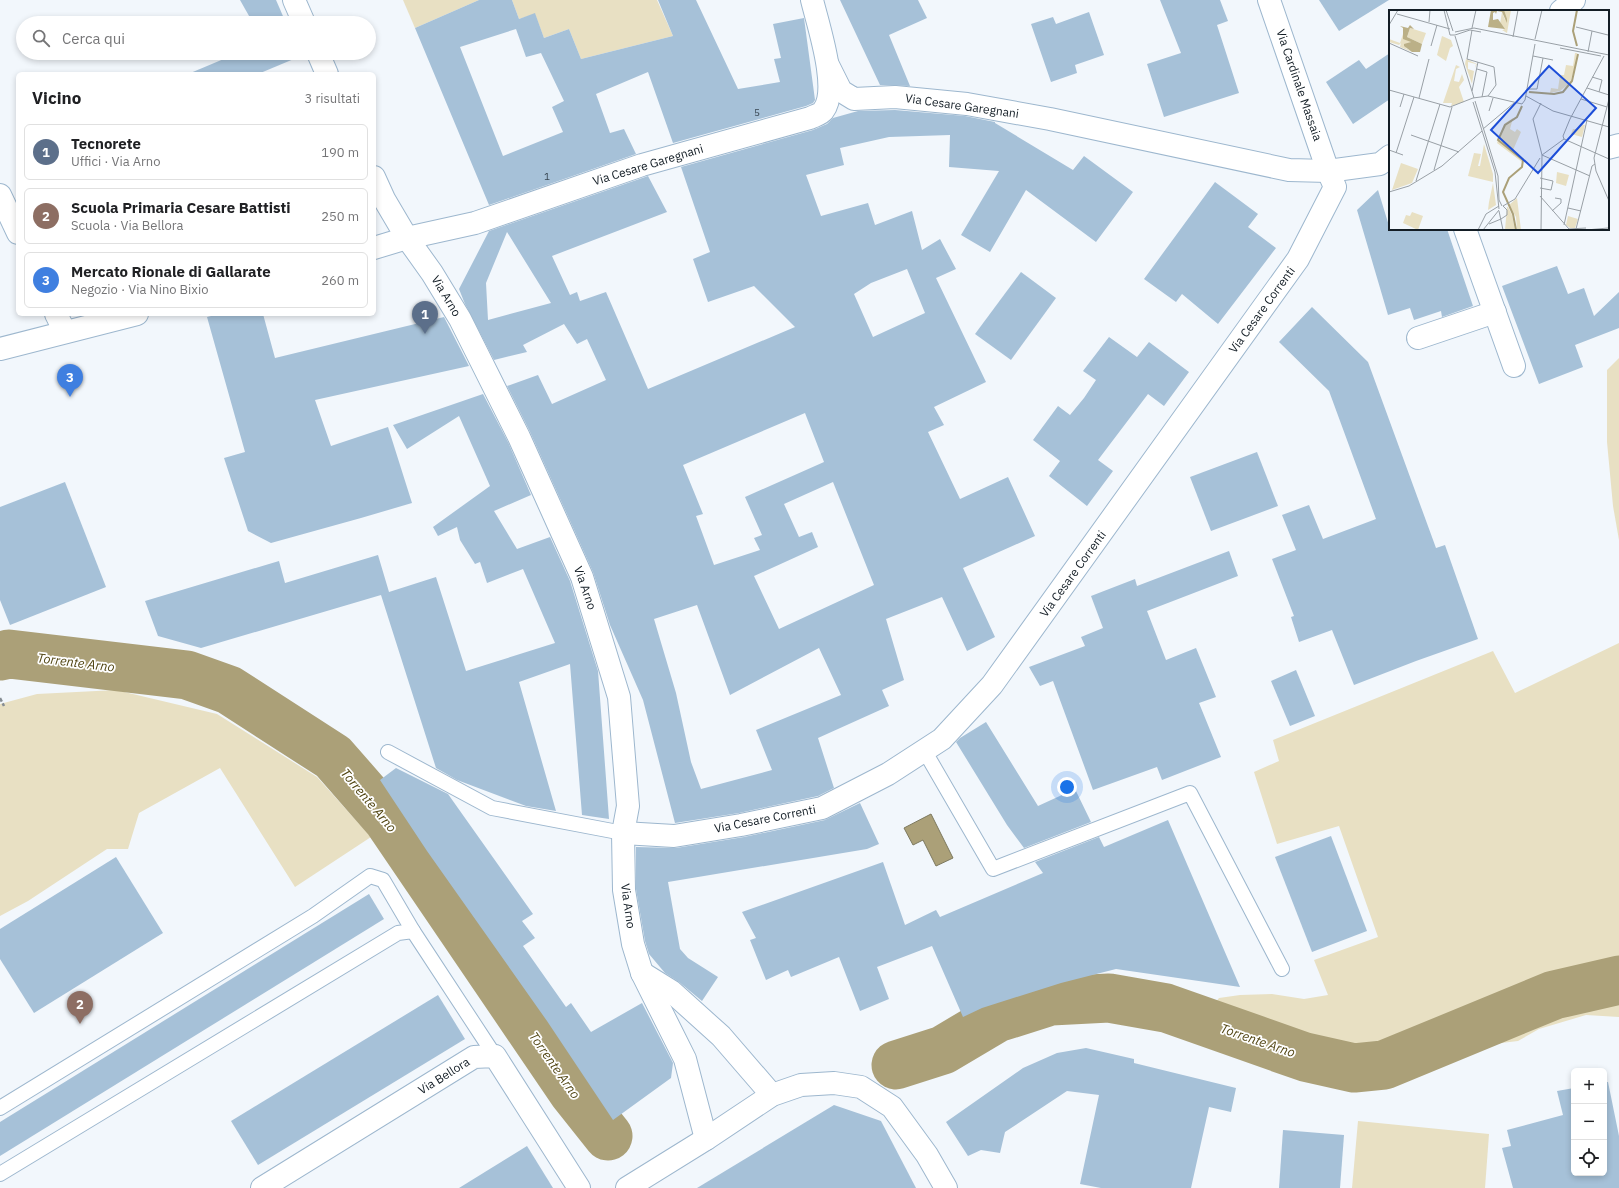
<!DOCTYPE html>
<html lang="it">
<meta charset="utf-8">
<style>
body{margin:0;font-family:"IBM Plex Sans",sans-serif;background:#f6f6f6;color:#202124}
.controls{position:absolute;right:12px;bottom:12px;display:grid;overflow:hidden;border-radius:6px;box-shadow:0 2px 6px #0003}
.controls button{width:36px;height:36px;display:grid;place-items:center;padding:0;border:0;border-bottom:1px solid #e0e0e0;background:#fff;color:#202124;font:20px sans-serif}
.you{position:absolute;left:1067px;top:787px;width:14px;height:14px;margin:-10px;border:3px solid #fff;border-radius:50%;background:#1a73e8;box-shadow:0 0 0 6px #1a73e833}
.badge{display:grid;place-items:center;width:26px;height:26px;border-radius:50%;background:#ea580c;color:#fff;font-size:13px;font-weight:700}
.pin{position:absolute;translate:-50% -33px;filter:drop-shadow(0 1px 2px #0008)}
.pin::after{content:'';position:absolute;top:21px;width:14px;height:12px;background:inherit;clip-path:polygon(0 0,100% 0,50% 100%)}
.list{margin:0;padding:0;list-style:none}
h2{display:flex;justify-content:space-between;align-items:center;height:52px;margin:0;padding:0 16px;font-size:17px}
h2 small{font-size:13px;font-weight:400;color:#757577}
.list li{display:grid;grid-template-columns:26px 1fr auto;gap:12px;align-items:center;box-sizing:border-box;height:56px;margin:0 8px 8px;padding:0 8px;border:1px solid #e0e0e0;border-radius:6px}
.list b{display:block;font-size:15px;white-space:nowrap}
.list p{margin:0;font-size:13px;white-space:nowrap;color:#757577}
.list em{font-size:13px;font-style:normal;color:#757577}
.icon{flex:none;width:22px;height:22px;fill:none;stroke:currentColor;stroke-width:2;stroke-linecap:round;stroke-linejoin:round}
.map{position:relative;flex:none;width:1619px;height:1188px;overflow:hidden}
.search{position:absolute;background:#fff;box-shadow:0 2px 6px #0003;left:16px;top:16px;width:360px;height:44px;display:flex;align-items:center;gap:10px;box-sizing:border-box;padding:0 14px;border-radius:22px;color:#757577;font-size:15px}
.panel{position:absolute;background:#fff;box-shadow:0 2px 6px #0003;left:16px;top:72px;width:360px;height:244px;border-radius:6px}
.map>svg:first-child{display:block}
.green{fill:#e8e0c3}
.water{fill:#aba078;stroke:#7d795f}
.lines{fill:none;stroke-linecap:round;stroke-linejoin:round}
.river{stroke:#aba078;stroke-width:49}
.building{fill:#a6c1d8;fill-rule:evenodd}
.lane-casing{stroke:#9db7ce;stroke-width:16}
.street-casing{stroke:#9db7ce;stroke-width:24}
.path{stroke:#858d93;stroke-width:2.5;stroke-dasharray:4 2;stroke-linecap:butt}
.lane{stroke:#fff;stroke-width:14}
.street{stroke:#fff;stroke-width:22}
.labels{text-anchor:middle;stroke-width:3.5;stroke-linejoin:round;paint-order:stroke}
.number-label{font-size:10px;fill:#384652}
.street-label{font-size:12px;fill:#131d25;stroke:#fff}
.water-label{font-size:13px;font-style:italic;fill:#514512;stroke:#fff}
.inset-river{fill:none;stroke:#aba078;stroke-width:2}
.inset-road{fill:none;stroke:#99a0a6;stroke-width:1}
.view{fill:#1d4ed8;fill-opacity:0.15;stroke:#1d4ed8;stroke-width:2}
.inset-edge{fill:none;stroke:#131d25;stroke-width:2}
</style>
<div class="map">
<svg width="1619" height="1188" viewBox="0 0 1619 1188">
<rect width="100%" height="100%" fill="#f2f7fc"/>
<g class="green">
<polygon points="403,0 479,0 415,28"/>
<polygon points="512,0 657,0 673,36 581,59 569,29 544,38 535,14 519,19"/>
<polygon points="1619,358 1619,540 1613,506 1607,442 1607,370"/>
<polygon points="1619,643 1619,1017 1586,1015 1539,1029 1518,1041 1477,1046 1414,1071 1365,1087 1342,1082 1262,1053 1221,1053 1190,1035 1219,998 1240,995 1272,994 1304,999 1328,995 1314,960 1378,937 1339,826 1277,844 1254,772 1279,761 1273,740 1493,651 1515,693"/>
<polygon points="116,690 217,714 317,777 371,837 295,887 220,768 139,813 128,849 107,849 28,901 0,916 0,704 37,694"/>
<polygon points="1358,1121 1489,1134 1485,1188 1352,1188"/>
</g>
<polygon class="water" points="931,814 953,858 936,866 923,840 913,845 904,828"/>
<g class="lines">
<g class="river">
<polyline points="0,656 9,654 187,675 229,690 333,757 388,820 573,1092 608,1136"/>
<polyline points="896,1065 943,1050 997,1018 1051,1001 1109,998 1166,1008 1305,1057 1354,1068 1384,1065 1554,995 1619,980"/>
</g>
</g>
<g class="building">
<polygon points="240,0 276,0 286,23 253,23"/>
<path d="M479,0H512L519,19L535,13L544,38L569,29L581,59L673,36L658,0H696L738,89L780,82L774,59L781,58L773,24L804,18L815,100L813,103L806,106L673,143L648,72L596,94L610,133L624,129L636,154L489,205L415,28ZM516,29L526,57L541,53L564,101L552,107L563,132L503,156L460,47Z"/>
<polygon points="840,0 918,0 927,18 889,35 910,86 880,85"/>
<polygon points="1160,0 1220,0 1228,21 1217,25 1239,93 1164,117 1147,64 1181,53"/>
<polygon points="1319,0 1389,0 1339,31"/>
<polygon points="1089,12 1104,55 1075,65 1077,73 1051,82 1031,24 1053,17 1056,24"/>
<polygon points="238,53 300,53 301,56 258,74 188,74"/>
<polygon points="1390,53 1390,99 1353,124 1326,82 1359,60 1366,69"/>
<path d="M895,110L965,116L995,122V123L1073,170L1084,156L1133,192L1096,242L1026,190L990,252L961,235L999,171L949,167L950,135L889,137L840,148L844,165L806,175L821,216L868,203L875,225L912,211L922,250L940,239L956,269L936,278L986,382L934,407L944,425L928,432L960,499L1008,477L1035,536L963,568L995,637L967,651L942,597L886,619L904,680L882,690L889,706L818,738L834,788L818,796L739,813L675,823L643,700L610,625L593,572L530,432L507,386L538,375L552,404L606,380L587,339L577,344L564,324L523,345L527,352L494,360L465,304L459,289L489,231L648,176L667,212L552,256L570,295L577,292L580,301L606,292L648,389L795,327L754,286L708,302L693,259L710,252L681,167L813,130L827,124L833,118L858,111ZM507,232L551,303L488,320L486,283ZM907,269L925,313L873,337L854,294L871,283ZM805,413L824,462L745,497L762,535L754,538L760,550L714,565L696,516L703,514L683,465ZM833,482L874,585L779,629L754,576L818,547L812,532L799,537L784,504ZM697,605L730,695L819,648L841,695L756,730L772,770L701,789L691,762L676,693L654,619Z"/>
<polygon points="1215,182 1258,214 1248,227 1276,248 1218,324 1182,294 1176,302 1144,279"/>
<polygon points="1378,190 1390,229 1447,229 1473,306 1442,317 1441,311 1414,320 1410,308 1388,315 1357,210"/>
<polygon points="1557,266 1568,294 1584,288 1594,316 1619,292 1619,328 1575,345 1583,367 1539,384 1502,286"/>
<polygon points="1021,272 1056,298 1011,360 975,334"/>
<polygon points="1312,307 1368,362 1436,548 1445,545 1478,639 1416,661 1354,685 1332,630 1299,642 1291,617 1294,616 1272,559 1296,550 1282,515 1309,505 1323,539 1376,519 1329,391 1279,342"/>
<polygon points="219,314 263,314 275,358 444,317 469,366 315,400 331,446 388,427 412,503 361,518 271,543 248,531 224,458 245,452 207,317"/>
<polygon points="1109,337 1137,357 1149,342 1189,372 1164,406 1148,394 1098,460 1113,471 1087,506 1049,476 1060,461 1033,440 1058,406 1070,415 1084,398 1096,380 1083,371"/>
<polygon points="483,394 508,442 531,495 494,511 517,549 550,537 570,581 598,671 609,819 582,815 570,664 519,682 556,811 526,806 457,780 436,768 381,595 201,648 158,636 145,601 279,561 285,583 378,555 389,592 436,577 466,671 555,643 523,569 487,583 480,562 475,564 460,540 457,527 438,536 433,527 490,486 459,416 407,449 393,425"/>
<polygon points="1257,452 1278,506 1211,531 1190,477"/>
<polygon points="65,482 106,587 10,625 0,600 0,507"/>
<polygon points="1229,551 1238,576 1147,611 1166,660 1196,648 1216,697 1199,703 1221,757 1162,780 1157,767 1093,790 1053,681 1040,686 1029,667 1085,646 1081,637 1103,628 1091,596 1135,579 1137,586"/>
<polygon points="1296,670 1315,716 1290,726 1271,681"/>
<polygon points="986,722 1038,806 1075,789 1091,822 1024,848 1007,825 956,742 960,738"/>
<polygon points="396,768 448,794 533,914 522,921 535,938 523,946 566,1007 571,1003 591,1032 642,1003 673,1063 671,1078 613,1120 547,1021 427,851 380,780"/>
<polygon points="860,803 879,844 867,849 668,882 680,949 688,958 718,977 702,1001 679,982 665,973 649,954 645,941 636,889 636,847 676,848 744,837 825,820"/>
<polygon points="1168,820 1240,987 1116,969 1061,983 982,1008 963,1017 932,946 877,967 889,999 860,1011 839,957 791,977 788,970 766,980 750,940 756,938 742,912 883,862 905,925 936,910 940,917 1043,873 1035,862 1099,837 1104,847"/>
<polygon points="1331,836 1367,931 1312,952 1275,857"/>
<polygon points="116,857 163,933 34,1013 0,959 0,929"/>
<polygon points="369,894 384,919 0,1156 0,1122"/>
<polygon points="438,995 465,1039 258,1165 231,1121"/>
<polygon points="1086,1048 1134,1059 1134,1063 1236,1088 1231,1112 1209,1107 1191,1188 1101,1188 1080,1184 1099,1095 1067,1091 1005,1132 1000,1153 981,1150 968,1156 946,1122 1023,1068 1057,1053"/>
<polygon points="1604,1082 1608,1082 1619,1136 1619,1188 1513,1188 1502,1148 1511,1146 1507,1130 1563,1115 1557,1091 1574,1088 1574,1173 1604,1173"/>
<polygon points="834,1105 881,1121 916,1188 697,1188"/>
<polygon points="1283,1130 1344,1135 1340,1188 1279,1188"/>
<polygon points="527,1146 553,1188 459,1188"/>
</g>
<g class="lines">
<defs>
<g id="lane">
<polyline points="924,750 993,869 1190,793 1282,969"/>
<polyline points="388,752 492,808 623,833"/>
<polyline points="0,1108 313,916 370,876 383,880 413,931"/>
<polyline points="0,1174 398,933 413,931 495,1056"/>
</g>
<g id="street">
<polyline points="294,0 304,23"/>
<polyline points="1561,11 1574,0"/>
<polyline points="318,53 327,74"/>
<polyline points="828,65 841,91 854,99 895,97 967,104 1050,119 1289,170 1328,171 1380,164 1390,156"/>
<polyline points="1608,148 1619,145"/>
<polyline points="374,177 384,199 407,238 432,273 460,319 519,437 582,577 619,697 628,806 623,833 624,890 633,944 642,973 685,1059 706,1139"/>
<polyline points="0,195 18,233"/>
<polyline points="1465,229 1514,366"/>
<path d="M374,248L407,238L475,223L642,165L810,118C814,116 821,114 823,111C840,90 818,25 812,0"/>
<polyline points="56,314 65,332"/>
<polyline points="1418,338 1495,312"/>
<polyline points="0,349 137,314"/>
<polyline points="623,833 674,836 741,825 822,808 888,774 942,739 992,685 1298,259 1335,187 1328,171 1269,0"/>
<polyline points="642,973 671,991 721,1036 772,1095"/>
<polyline points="262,1188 474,1057 495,1056 579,1188"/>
<polyline points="627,1188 706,1139 772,1095 801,1085 834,1083 861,1087 892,1107 927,1155 946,1188"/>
</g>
</defs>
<use href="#lane" class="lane-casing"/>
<use href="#street" class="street-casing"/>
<polyline class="path" points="0,698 4,706"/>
<use href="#lane" class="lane"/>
<use href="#street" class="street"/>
</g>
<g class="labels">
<g class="number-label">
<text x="757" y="116">5</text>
<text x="547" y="180">1</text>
</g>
<g class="street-label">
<text transform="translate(1299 85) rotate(71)" y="4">Via Cardinale Massaia</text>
<text transform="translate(962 106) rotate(8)" y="4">Via Cesare Garegnani</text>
<text transform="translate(648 165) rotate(-17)" y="4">Via Cesare Garegnani</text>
<text transform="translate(446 296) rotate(59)" y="4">Via Arno</text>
<text transform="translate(1262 310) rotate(-54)" y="4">Via Cesare Correnti</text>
<text transform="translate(1073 574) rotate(-54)" y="4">Via Cesare Correnti</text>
<text transform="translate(585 588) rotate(71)" y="4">Via Arno</text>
<text transform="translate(765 819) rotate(-11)" y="4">Via Cesare Correnti</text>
<text transform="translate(628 906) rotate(82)" y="4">Via Arno</text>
<text transform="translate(444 1076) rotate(-32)" y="4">Via Bellora</text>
</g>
<g class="water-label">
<text transform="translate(76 662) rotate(7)" y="5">Torrente Arno</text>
<text transform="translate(369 800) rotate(50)" y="5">Torrente Arno</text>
<text transform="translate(1258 1040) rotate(19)" y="5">Torrente Arno</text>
<text transform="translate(555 1065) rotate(55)" y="5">Torrente Arno</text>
</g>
</g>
<g transform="translate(1389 10)">
<rect width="220" height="220" fill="#f2f7fc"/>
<path d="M115,0H122L118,23L113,20H115L111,14L113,2L116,10ZM21,18L37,23L33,34L18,27ZM14,24L22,31L17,38L23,42L11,37L12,33L10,35L0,32V29L11,33ZM53,26L62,30L64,36L61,38L57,51L48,45ZM186,43H188L187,53L181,73L171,81L161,83L162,78L169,79L171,65H175L177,55L184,56ZM77,49L88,54L86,58L87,54L79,52V59L85,61L83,74L76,54ZM67,55L71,57L67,59L65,71L70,72L73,64L75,70L70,77L75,92L62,96L63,93H54ZM124,108L121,119L126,122L128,119L132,122L124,140L135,149L133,152L108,133L115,114ZM191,114L196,115L193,127L182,124L184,119H190ZM95,134L104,164V172L79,166L85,143L92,144L89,156H91ZM12,153L29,159L23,173L3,180ZM168,162L180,165L177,176L167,173ZM104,173L107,195L99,200L100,192ZM128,188L132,220H128L127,207L120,195ZM118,197H119L123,205L126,220H116ZM23,202L34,206L29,220L14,213L17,205L21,206ZM179,206L189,209L186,218H181L177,215Z" fill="#e8e0c3"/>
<path d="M102,0H115L118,9V13L113,2L108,1L107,4L106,2L104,3V10L109,9L116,19L99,17ZM21,15L25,19L21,18L18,27L33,34L31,42H23L15,36V34L22,32L14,29V18L11,16L19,18Z" fill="#bbb087"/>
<path class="inset-river" d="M188,36L184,21L188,0M140,82L165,84L174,82L183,71L189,44M127,220L124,204L114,182L120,168L133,157L134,150L109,130L116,115L128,107L133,96"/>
<path class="inset-road" d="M55,0L61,25H66M57,0L64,21M220,0V39M8,4L61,19M40,12L41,0M0,15L9,0M187,17L219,25M83,18L87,0M83,20L78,49L105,57L107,75L99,86M66,22L85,18L220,45M66,25L81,20L92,22M66,26L85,88M124,27L129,0M146,29L153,0M0,33L29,46M42,36L48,15M171,38L212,46M199,42L203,21M144,46L164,50M88,59L98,62L93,87M203,67L213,70L210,82M198,78L220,85M138,79H148L154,48M0,80L61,97L84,88L99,86L133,94L136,90L146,34M83,81L89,52M137,86L164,101L220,117M30,88L40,49M192,89L218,97M220,89L205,148L207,161L220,191M86,91L109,166L110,190L113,196M84,92L106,162L110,199M152,93L144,109L153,145L152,220M11,97L15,84M100,101L104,88M94,119L125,93M22,125L70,142M175,129L174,126L181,109L215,46M175,129L220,149M0,140L14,145M7,143L25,87M153,145L201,166M153,145L175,129M45,160L63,97M151,168L164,171L162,180L151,178M27,171L51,94M0,182L20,176L53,156L93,121M151,186L180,219L197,218M114,196L126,189L151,148M179,198L192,201M110,201L114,220M163,201L172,193V189L166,188M112,209L118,205V200L114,196M100,214L112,209M175,215L198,110M187,219L203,156L206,154M89,220L97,204L110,196M94,220L110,200M197,220L219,218"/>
<path class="view" d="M160,56L207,98L149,163L102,120Z"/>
<rect width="220" height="220" class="inset-edge"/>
</g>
</svg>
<div class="controls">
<button>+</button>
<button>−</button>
<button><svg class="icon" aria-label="locate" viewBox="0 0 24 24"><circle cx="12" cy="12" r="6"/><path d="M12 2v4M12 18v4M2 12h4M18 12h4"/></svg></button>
</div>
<div class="you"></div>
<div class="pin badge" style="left:425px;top:334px;background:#5c6f8a">1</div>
<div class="pin badge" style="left:80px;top:1024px;background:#8d6e63">2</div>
<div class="pin badge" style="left:70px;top:397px;background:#3f7fe0">3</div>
<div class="search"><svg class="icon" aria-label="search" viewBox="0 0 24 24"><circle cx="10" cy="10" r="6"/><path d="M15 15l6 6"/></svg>Cerca qui</div>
<section class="panel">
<h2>Vicino<small>3 risultati</small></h2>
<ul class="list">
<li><span class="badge" style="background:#5c6f8a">1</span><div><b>Tecnorete</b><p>Uffici · Via Arno</p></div><em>190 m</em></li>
<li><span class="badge" style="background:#8d6e63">2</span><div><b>Scuola Primaria Cesare Battisti</b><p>Scuola · Via Bellora</p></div><em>250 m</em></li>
<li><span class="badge" style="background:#3f7fe0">3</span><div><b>Mercato Rionale di Gallarate</b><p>Negozio · Via Nino Bixio</p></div><em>260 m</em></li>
</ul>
</section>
</div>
